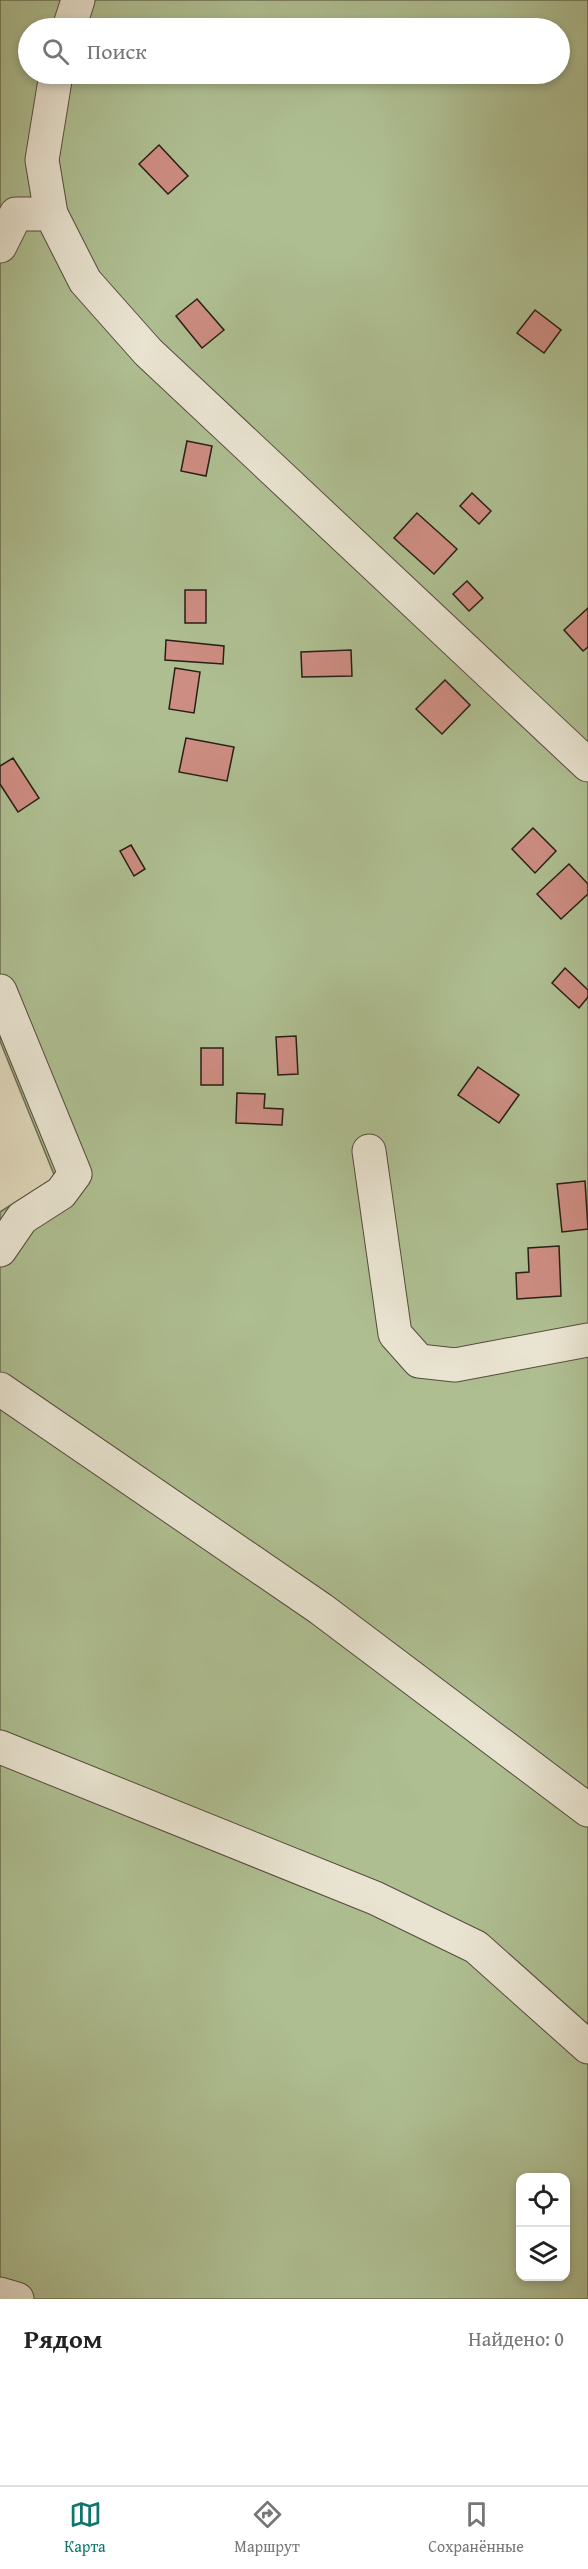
<!DOCTYPE html>
<html lang="ru">
<meta charset="utf-8">
<style>
body{margin:0;font-family:"Gentium Book Plus",serif;background:#f2f2f2;color:#222}
.controls{position:absolute;right:18px;bottom:18px;display:grid;overflow:hidden;border-radius:12px;box-shadow:0 3px 9px #0003}
.controls button{width:54px;height:54px;display:grid;place-items:center;padding:0;border:0;border-bottom:2px solid #e0e0e0;background:#fff;color:#222;font:30px sans-serif}
.list{margin:0;padding:0;list-style:none}
h2{display:flex;justify-content:space-between;align-items:center;height:78px;margin:0;padding:0 24px;font-size:26px}
h2 small{font-size:20px;font-weight:400;color:#767676}
.icon{flex:none;width:33px;height:33px;fill:none;stroke:currentColor;stroke-width:2;stroke-linecap:round;stroke-linejoin:round}
.map{position:relative;flex:none;width:588px;height:2299px;overflow:hidden}
.search{position:absolute;background:#fff;box-shadow:0 3px 9px #0003;left:18px;right:18px;top:18px;height:66px;display:flex;align-items:center;gap:15px;box-sizing:border-box;padding:0 21px;border-radius:33px;color:#767676;font-size:22px}
.sheet{height:186px;background:#fff}
nav{display:flex;justify-content:space-around;align-items:center;box-sizing:border-box;height:84px;border-top:2px solid #e0e0e0;background:#fff;font-size:16px;color:#767676}
nav a{display:grid;justify-items:center;gap:3px}
nav .on{color:#0f766e}
.map>svg:first-child{display:block}
.green{fill:#aebe91;stroke:#6b6e52;stroke-width:1.5;fill-rule:evenodd}
.building{fill:#cd8d82;stroke:#281f14;stroke-width:1.5}
.lines{fill:none;stroke-linecap:round;stroke-linejoin:round}
.minor-casing{stroke:#554c3d;stroke-width:35}
.minor{stroke:#e9e4d1;stroke-width:33}
</style>
<div class="map">
<svg width="588" height="2299" viewBox="0 0 588 2299">
<rect width="100%" height="100%" fill="#ddd5b8"/>
<filter id="stains"><feTurbulence type="fractalNoise" baseFrequency=".00333" numOctaves="4"/><feColorMatrix values="0 0 0 0 .2 0 0 0 0 .09 0 0 0 0 .02 0 0 0 .5 -.17"/></filter>
<radialGradient id="worn" r=".72"><stop offset=".6" stop-color="#630" stop-opacity="0"/><stop offset="1" stop-color="#630" stop-opacity=".3"/></radialGradient>
<path class="green" d="M0,0H588V2299H0V1212L55,1177L0,1041ZM28,28H560V74H28ZM520,2178H566V2276H520Z"/>
<g class="building">
<polygon points="159,145 188,176 168,194 139,164"/>
<polygon points="197,299 224,330 202,348 176,316"/>
<polygon points="535,310 561,330 544,353 517,333"/>
<polygon points="187,441 212,446 206,476 181,471"/>
<polygon points="472,493 491,511 479,524 460,506"/>
<polygon points="417,513 457,549 434,574 394,538"/>
<polygon points="467,581 483,598 469,611 453,594"/>
<rect x="185" y="590" width="21" height="33"/>
<polygon points="588,608 588,647 583,651 564,630"/>
<polygon points="166,640 224,646 223,664 165,660"/>
<polygon points="351,650 352,676 302,677 301,652"/>
<polygon points="175,668 200,672 194,713 169,709"/>
<polygon points="445,680 470,705 442,734 416,709"/>
<polygon points="186,738 234,747 227,781 179,772"/>
<polygon points="13,758 39,798 18,812 0,784 0,766"/>
<polygon points="533,828 556,851 535,873 512,849"/>
<polygon points="131,845 145,869 134,876 120,851"/>
<polygon points="569,864 588,884 588,894 561,919 537,894"/>
<polygon points="565,968 588,990 588,997 579,1008 552,983"/>
<polygon points="296,1036 298,1074 278,1075 276,1037"/>
<rect x="201" y="1048" width="22" height="37"/>
<polygon points="478,1067 519,1095 499,1123 458,1095"/>
<polygon points="237,1093 265,1094 264,1108 283,1109 282,1125 236,1123"/>
<polygon points="585,1181 588,1229 562,1232 557,1184"/>
<polygon points="559,1246 561,1296 517,1299 516,1273 529,1272 528,1248"/>
</g>
<g class="lines">
<defs>
<g id="minor">
<polyline points="69,28 78,0"/>
<polyline points="51,214 42,160 56,74"/>
<polyline points="0,246 16,214 51,214 85,281 148,352 588,765"/>
<polyline points="0,991 75,1174 61,1193 22,1218 0,1250"/>
<polyline points="369,1151 395,1334 419,1361 455,1365 588,1340"/>
<polyline points="0,1389 321,1609 588,1810"/>
<polyline points="0,1747 375,1898 476,1947 588,2047"/>
<polyline points="0,2294 17,2299"/>
</g>
</defs>
<use href="#minor" class="minor-casing"/>
<use href="#minor" class="minor"/>
</g>
<rect width="100%" height="100%" filter="url(#stains)"/>
<rect width="100%" height="100%" fill="url(#worn)"/>
</svg>
<div class="controls">
<button><svg class="icon" aria-label="locate" viewBox="0 0 24 24"><circle cx="12" cy="12" r="6"/><path d="M12 2v4M12 18v4M2 12h4M18 12h4"/></svg></button>
<button><svg class="icon" aria-label="layers" viewBox="0 0 24 24"><path d="M12 4l9 5-9 5-9-5zM3 14l9 5 9-5"/></svg></button>
</div>
<div class="search"><svg class="icon" aria-label="search" viewBox="0 0 24 24"><circle cx="10" cy="10" r="6"/><path d="M15 15l6 6"/></svg>Поиск</div>
</div>
<section class="sheet">
<h2>Рядом<small>Найдено: 0</small></h2>
<ul class="list">
</ul>
</section>
<nav>
<a class="on"><svg class="icon" aria-label="map" viewBox="0 0 24 24"><path d="M3 6l6-2 6 2 6-2v14l-6 2-6-2-6 2zM9 4v14M15 6v14"/></svg>Карта</a>
<a><svg class="icon" aria-label="directions" viewBox="0 0 24 24"><path d="M12 3l9 9-9 9-9-9zM9 14v-3h6M13 9l2 2-2 2"/></svg>Маршрут</a>
<a><svg class="icon" aria-label="saved" viewBox="0 0 24 24"><path d="M7 4h10v16l-5-4-5 4z"/></svg>Сохранённые</a>
</nav>
